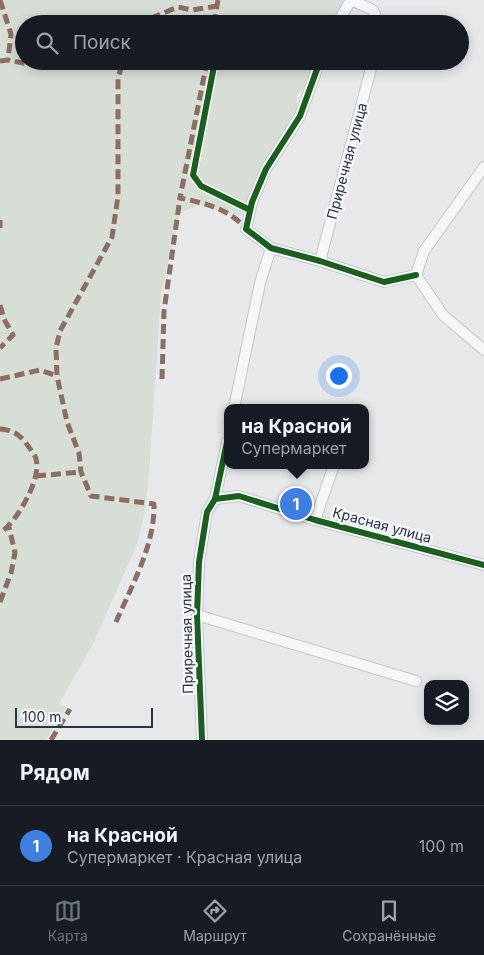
<!DOCTYPE html>
<html lang="ru">
<meta charset="utf-8">
<style>
body{margin:0;font-family:Inter,sans-serif;background:#242831;color:#f1f3f6}
.controls{position:absolute;right:15px;bottom:15px;display:grid;overflow:hidden;border-radius:10px;box-shadow:0 2px 12px #0003}
.controls button{width:45px;height:45px;display:grid;place-items:center;padding:0;border:0;border-bottom:1px solid #363941;background:#171b24;color:#f1f3f6;font:25px sans-serif}
.scale{position:absolute;left:15px;bottom:12px;width:138px;box-sizing:border-box;padding-left:5px;border:2px solid #2b3445;border-top:0;font-size:14px;line-height:18px;white-space:nowrap;color:#2b3445;-webkit-text-stroke:4px #f4f6f9;paint-order:stroke}
.you{position:absolute;left:338px;top:375px;width:18px;height:18px;margin:-12px;border:4px solid #fff;border-radius:50%;background:#1a73e8;box-shadow:0 0 0 8px #1a73e833}
.badge{display:grid;place-items:center;width:32px;height:32px;border-radius:50%;background:#6c737f;color:#fff;font-size:16px;font-weight:700}
.pin{position:absolute;translate:-50% -50%;border:2px solid #fff;box-shadow:0 1px 5px #0006}
.popup{position:absolute;left:224px;top:404px;width:145px;height:65px;box-sizing:border-box;display:grid;place-content:center;border-radius:10px;background:#171b24;filter:drop-shadow(0 1px 4px #0005);font-size:16px;white-space:nowrap;color:#9ea1a6}
.popup b{font-size:19px;color:#f1f3f6}
.popup::after{content:'';position:absolute;left:50%;top:100%;margin-left:-10px;border:10px solid transparent;border-top-color:#171b24}
.list{margin:0;padding:0;list-style:none}
h2{display:flex;justify-content:space-between;align-items:center;height:65px;margin:0;padding:0 20px;font-size:21px}
h2 small{font-size:16px;font-weight:400;color:#9ea1a6}
.list li{display:grid;grid-template-columns:32px 1fr auto;gap:15px;align-items:center;box-sizing:border-box;height:80px;padding:0 20px;border-top:1px solid #363941}
.list b{display:block;font-size:19px;white-space:nowrap}
.list p{margin:0;font-size:16px;white-space:nowrap;color:#9ea1a6}
.list em{font-size:16px;font-style:normal;color:#9ea1a6}
.icon{flex:none;width:28px;height:28px;fill:none;stroke:currentColor;stroke-width:2;stroke-linecap:round;stroke-linejoin:round}
.map{position:relative;flex:none;width:484px;height:740px;overflow:hidden}
.search{position:absolute;background:#171b24;box-shadow:0 2px 12px #0003;left:15px;right:15px;top:15px;height:55px;display:flex;align-items:center;gap:12px;box-sizing:border-box;padding:0 18px;border-radius:28px;color:#9ea1a6;font-size:19px}
.sheet{height:145px;background:#171b24}
nav{display:flex;justify-content:space-around;align-items:center;box-sizing:border-box;height:70px;border-top:1px solid #363941;background:#171b24;font-size:14px;color:#9ea1a6}
nav a{display:grid;justify-items:center;gap:2px}
nav .on{color:#6c737f}
.map>svg:first-child{display:block}
.green{fill:#d6ded6}
.lines{fill:none;stroke-linecap:round;stroke-linejoin:round}
.minor-casing{stroke:#c4c6c8;stroke-width:12}
.minor{stroke:#f5f6f7;stroke-width:10}
.quiet{stroke:#8d6e63;stroke-width:5;stroke-dasharray:10 5;stroke-linecap:butt}
.cycleway-casing{stroke:#f4f6f9;stroke-width:9}
.cycleway{stroke:#1b5e20;stroke-width:6}
.labels{text-anchor:middle;stroke-width:5;stroke-linejoin:round;paint-order:stroke}
.street-label{font-size:14px;fill:#2b3445;stroke:#f4f6f9}
</style>
<div class="map">
<svg width="484" height="740" viewBox="0 0 484 740">
<rect width="100%" height="100%" fill="#e6e8ea"/>
<polygon class="green" points="0,0 344,0 331,24 24,24 24,61 315,61 306,86 297,95 297,112 256,177 242,216 200,205 180,213 161,294 149,474 145,510 138,542 93,644 59,704 66,708 46,740 0,740"/>
<g class="lines">
<defs>
<g id="minor">
<polyline points="351,0 373,10 379,24"/>
<polyline points="337,24 351,0"/>
<polyline points="320,61 300,116 266,169 252,202 246,229 271,248 320,261 384,282 416,275"/>
<polyline points="484,167 424,251 416,275 443,315 484,350"/>
<polyline points="320,261 373,61"/>
<polyline points="234,408 260,283 271,248"/>
<polyline points="215,499 239,496 315,520 484,565"/>
<polyline points="315,520 334,465"/>
<polyline points="197,615 416,681"/>
<polyline points="202,740 197,615 199,562 207,512 215,499 227,442"/>
</g>
</defs>
<use href="#minor" class="minor-casing"/>
<use href="#minor" class="minor"/>
<g class="quiet">
<polyline points="0,0 11,34 8,60"/>
<polyline points="137,24 178,7 192,10 217,6"/>
<polyline points="214,24 218,0"/>
<polyline points="0,61 8,60 38,66 46,61"/>
<path d="M207,61L180,198C204,203 230,209 246,229"/>
<polyline points="0,220 0,228"/>
<polyline points="0,305 4,319 13,335 0,348"/>
<polyline points="0,379 40,370 57,376"/>
<polyline points="162,379 164,311 180,198"/>
<path d="M0,429C10,429 21,435 26,443C29,448 35,454 36,459C42,479 16,523 0,533"/>
<polyline points="36,476 81,472"/>
<polyline points="0,602 11,573 15,553 9,527"/>
<path d="M116,622C132,585 155,545 154,504L91,496L81,472L79,453L67,422L57,376L56,348L60,331L112,237L118,196V77L124,61"/>
<polyline points="51,740 70,709"/>
</g>
<defs>
<g id="cycleway">
<polyline points="215,61 193,175 201,186 250,210"/>
<polyline points="320,61 300,116 266,169 252,202 246,229 271,248 320,261 384,282 416,275"/>
<polyline points="215,499 239,496 315,520 484,565"/>
<polyline points="202,740 197,615 199,562 207,512 215,499 227,442"/>
</g>
</defs>
<use href="#cycleway" class="cycleway-casing"/>
<use href="#cycleway" class="cycleway"/>
</g>
<g class="labels">
<g class="street-label">
<text transform="translate(347 161) rotate(-75)" y="5">Приречная улица</text>
<text transform="translate(382 525) rotate(15)" y="5">Красная улица</text>
<text transform="translate(187 634) rotate(-91)" y="5">Приречная улица</text>
</g>
</g>
</svg>
<div class="controls">
<button><svg class="icon" aria-label="layers" viewBox="0 0 24 24"><path d="M12 4l9 5-9 5-9-5zM3 14l9 5 9-5"/></svg></button>
</div>
<div class="scale">100 m</div>
<div class="you"></div>
<div class="pin badge" style="left:296px;top:504px;background:#3f7fe0">1</div>
<div class="popup"><b>на Красной</b>Супермаркет</div>
<div class="search"><svg class="icon" aria-label="search" viewBox="0 0 24 24"><circle cx="10" cy="10" r="6"/><path d="M15 15l6 6"/></svg>Поиск</div>
</div>
<section class="sheet">
<h2>Рядом<small></small></h2>
<ul class="list">
<li><span class="badge" style="background:#3f7fe0">1</span><div><b>на Красной</b><p>Супермаркет · Красная улица</p></div><em>100 m</em></li>
</ul>
</section>
<nav>
<a class="on"><svg class="icon" aria-label="map" viewBox="0 0 24 24"><path d="M3 6l6-2 6 2 6-2v14l-6 2-6-2-6 2zM9 4v14M15 6v14"/></svg>Карта</a>
<a><svg class="icon" aria-label="directions" viewBox="0 0 24 24"><path d="M12 3l9 9-9 9-9-9zM9 14v-3h6M13 9l2 2-2 2"/></svg>Маршрут</a>
<a><svg class="icon" aria-label="saved" viewBox="0 0 24 24"><path d="M7 4h10v16l-5-4-5 4z"/></svg>Сохранённые</a>
</nav>
